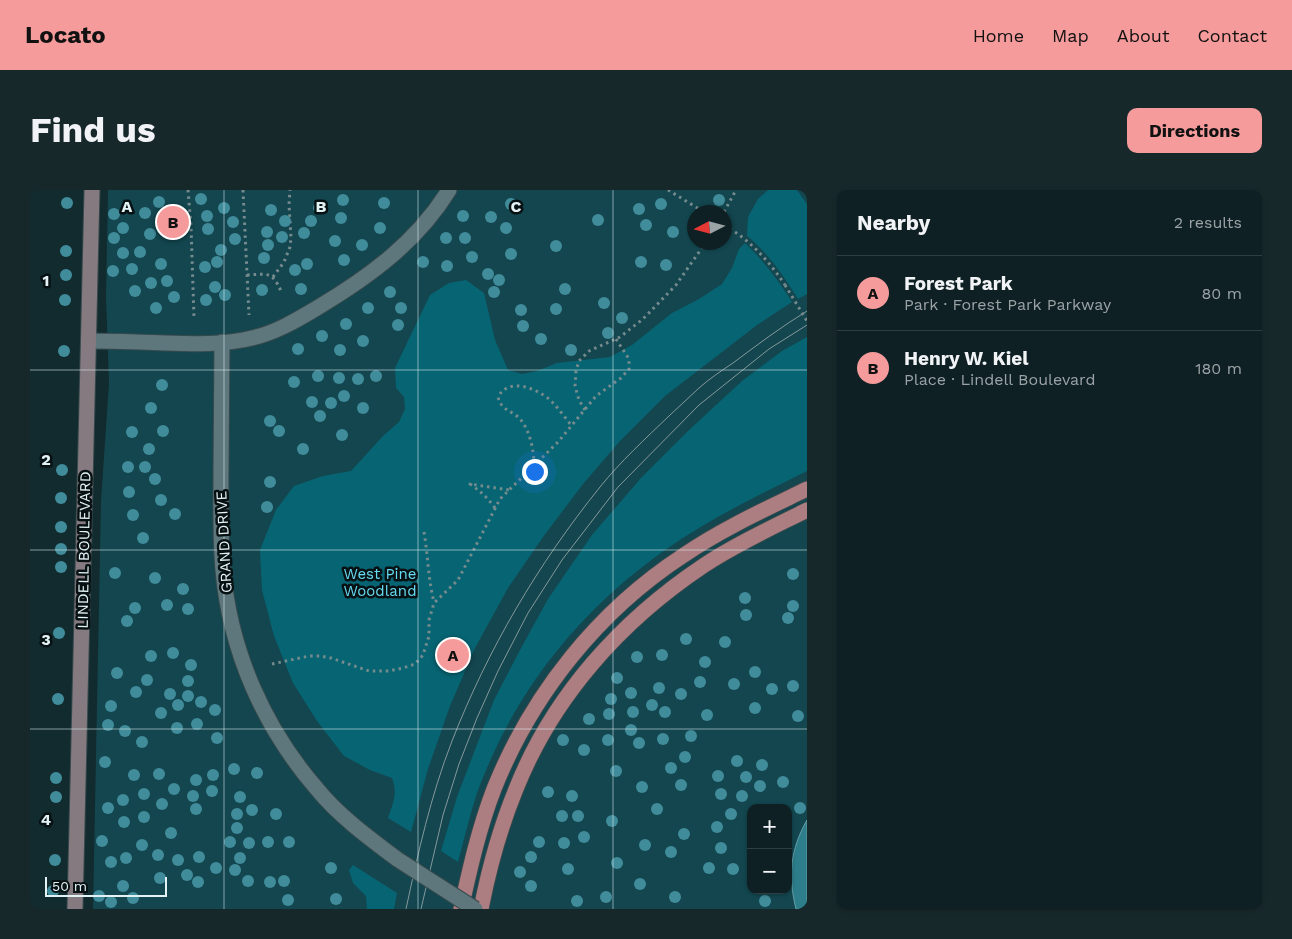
<!DOCTYPE html>
<meta charset="utf-8">
<style>
body{margin:0;font-family:"Work Sans",sans-serif;background:#17282b;color:#f1f3f6}
.controls{position:absolute;right:15px;bottom:15px;display:grid;overflow:hidden;border-radius:10px;box-shadow:0 1px 4px #0004}
.controls button{width:45px;height:45px;display:grid;place-items:center;padding:0;border:0;border-bottom:1px solid #2e3e41;background:#0e2023;color:#f1f3f6;font:25px sans-serif}
.compass{position:absolute;left:657px;top:15px;width:45px;height:45px;border-radius:50%;background:#0e2023;box-shadow:0 1px 4px #0004;rotate:264deg}
.scale{position:absolute;left:15px;bottom:12px;width:122px;box-sizing:border-box;padding-left:5px;border:2px solid #e3f2f5;border-top:0;font-size:14px;line-height:18px;white-space:nowrap;color:#e3f2f5;-webkit-text-stroke:4px #071113;paint-order:stroke}
.you{position:absolute;left:504px;top:281px;width:18px;height:18px;margin:-12px;border:4px solid #fff;border-radius:50%;background:#1a73e8;box-shadow:0 0 0 8px #1a73e833}
.badge{display:grid;place-items:center;width:32px;height:32px;border-radius:50%;background:#f59b9b;color:#111;font-size:16px;font-weight:700}
.pin{position:absolute;translate:-50% -50%;border:2px solid #fff;box-shadow:0 1px 5px #0006}
.list{margin:0;padding:0;list-style:none}
h2{display:flex;justify-content:space-between;align-items:center;height:65px;margin:0;padding:0 20px;font-size:21px}
h2 small{font-size:16px;font-weight:400;color:#9ba3a6}
.list li{display:grid;grid-template-columns:32px 1fr auto;gap:15px;align-items:center;box-sizing:border-box;height:75px;padding:0 20px;border-top:1px solid #2e3e41}
.list b{display:block;font-size:19px;white-space:nowrap}
.list p{margin:0;font-size:16px;white-space:nowrap;color:#9ba3a6}
.list em{font-size:16px;font-style:normal;color:#9ba3a6}
.map{position:relative;flex:none;width:777px;height:719px;overflow:hidden;border-radius:10px}
header{display:flex;align-items:center;gap:30px;box-sizing:border-box;height:70px;padding:0 25px;background:#f59b9b;color:#111}
header strong{font-size:24px}
nav{display:flex;gap:28px;margin-inline-start:auto;font-size:18px}
.intro{display:flex;align-items:center;justify-content:space-between;box-sizing:border-box;height:120px;padding:0 30px}
h1{margin:0;font-size:35px}
.button{padding:12px 22px;border-radius:10px;background:#f59b9b;color:#111;font-size:18px;font-weight:700}
main{display:flex;gap:30px;padding:0 30px}
aside{flex:1;background:#0e2023;border-radius:10px;box-shadow:0 1px 4px #0004}
.map>svg:first-child{display:block}
.green{fill:#13464f;fill-rule:evenodd}
.forest{fill:#076573}
.water{fill:#2d7d8b;stroke:#64a0ab}
.lines{fill:none;stroke-linecap:round;stroke-linejoin:round}
.minor-casing{stroke:#36494c;stroke-width:17}
.secondary-casing{stroke:#36494c;stroke-width:17}
.primary-casing{stroke:#36494c;stroke-width:17}
.path{stroke:#768b8e;stroke-width:3;stroke-dasharray:2.5 4;stroke-linecap:butt}
.minor{stroke:#5d777d;stroke-width:15}
.secondary{stroke:#847a7f;stroke-width:15}
.primary{stroke:#ac7e81;stroke-width:15}
.tram{stroke:#85999c;stroke-width:1}
.minor-bridge-casing{stroke:#36494c;stroke-width:17;stroke-linecap:butt}
.path-bridge{stroke:#768b8e;stroke-width:3;stroke-dasharray:2.5 4;stroke-linecap:butt}
.minor-bridge{stroke:#5d777d;stroke-width:15}
.tree{fill:#418c9a}
.grid{fill:none;stroke:#e3f2f5;stroke-width:1;stroke-opacity:0.55}
.labels{text-anchor:middle;stroke-width:5;stroke-linejoin:round;paint-order:stroke}
.street-label{font-size:15px;fill:#e3f2f5;stroke:#071113}
.park-label{font-size:15px;fill:#67dbf1;stroke:#071113}
.grid-label{font-size:16px;text-anchor:middle;font-weight:bold;fill:#e3f2f5;stroke:#071113;stroke-width:5;stroke-linejoin:round;paint-order:stroke}
</style>
<header>
<strong>Locato</strong>
<nav><a>Home</a><a>Map</a><a>About</a><a>Contact</a></nav>
</header>
<div class="intro"><h1>Find us</h1><a class="button">Directions</a></div>
<main>
<div class="map">
<svg width="777" height="719" viewBox="0 0 777 719">
<rect width="100%" height="100%" fill="#122b2f"/>
<path class="green" d="M78,0H777V719H63L71,311L79,193L76,107ZM664,22H694V52H664ZM721,618H758V700H721Z"/>
<g class="forest">
<path d="M738,0H767L777,14V104L768,109C753,85 739,64 717,46L718,27L728,9Z"/>
<path d="M715,53C734,71 748,90 762,112L727,135L635,206L590,251L553,294L513,347L478,398L445,458L420,516L398,579L381,642L358,628C363,613 368,604 362,588L340,580L314,566L287,531L263,493L244,446L232,400L230,360L246,320L264,296L293,286L321,281L353,246L369,232L375,219L374,207L366,198L365,178L400,105L419,93L436,90L454,103L465,150L478,180L492,184L507,181L527,173L580,167L602,155L642,123L669,109L692,94L702,78L709,59Z"/>
<path d="M777,147V281C729,305 679,329 635,360C553,418 492,492 454,585C442,613 436,643 428,672L411,661L427,607L464,510L490,460L518,409L562,345L611,288L658,241L712,191L752,161Z"/>
<polygon points="323,675 367,703 364,719 337,719 336,706 323,693 319,680"/>
</g>
<path class="water" d="M777,630V719H766C758,686 760,660 777,630Z"/>
<g class="lines">
<defs>
<g id="minor">
<path d="M59,151C84,151 110,152 135,153C164,154 194,155 222,148C245,143 267,130 287,118C339,87 387,52 419,0"/>
<path d="M192,152C192,195 191,238 191,281C191,314 190,347 193,380C200,461 234,538 287,599C309,626 339,648 367,669"/>
</g>
<polyline id="secondary" points="45,719 62,0"/>
<g id="primary">
<path d="M431,719C440,678 449,638 464,599C502,504 568,421 654,365C692,339 736,319 777,299"/>
<path d="M451,719C459,678 470,638 486,599C523,506 591,431 673,376C704,355 743,337 777,320"/>
</g>
</defs>
<use href="#minor" class="minor-casing"/>
<use href="#secondary" class="secondary-casing"/>
<use href="#primary" class="primary-casing"/>
<g class="path">
<polyline points="158,0 161,36 164,128"/>
<polyline points="213,0 219,125"/>
<polyline points="638,0 674,22"/>
<polyline points="694,22 706,0"/>
<path d="M694,35C720,50 739,71 755,95"/>
<path d="M217,85C238,84 242,81 251,101"/>
<polyline points="243,87 254,72 260,57 261,48 259,14 260,0"/>
<polyline points="555,220 549,210 545,196 546,181 549,171 559,161 590,147 613,129 646,95 676,52"/>
<path d="M504,275C504,261 500,240 490,229C481,219 472,222 468,207C479,187 505,198 519,209C528,217 535,228 542,236"/>
<path d="M465,318C458,308 450,301 440,294L479,300"/>
<path d="M394,342C398,365 398,389 404,412"/>
<polyline points="242,474 279,466 290,466 301,468 339,481 359,481 373,478 385,474 393,465 399,446 399,430 404,413 428,390 470,309 528,252 566,206 591,188 599,179 599,169 586,149"/>
</g>
<use href="#minor" class="minor"/>
<use href="#secondary" class="secondary"/>
<use href="#primary" class="primary"/>
<g class="tram">
<path d="M376,719C388,663 401,605 422,551C458,459 508,374 570,297C590,272 616,248 639,226C649,217 659,207 669,198C679,189 691,181 703,173C727,155 751,137 777,121"/>
<polyline points="391,719 413,625 429,574 447,528 468,481 498,423 532,370 588,297 669,215 739,159 777,135"/>
</g>
<defs>
<polyline id="minor-bridge" points="367,669 445,719"/>
</defs>
<use href="#minor-bridge" class="minor-bridge-casing"/>
<polyline class="path-bridge" points="755,95 777,131"/>
<use href="#minor-bridge" class="minor-bridge"/>
</g>
<g class="tree">
<circle cx="171" cy="9" r="6"/>
<circle cx="313" cy="10" r="6"/>
<circle cx="689" cy="10" r="6"/>
<circle cx="129" cy="12" r="6"/>
<circle cx="37" cy="13" r="6"/>
<circle cx="354" cy="13" r="6"/>
<circle cx="481" cy="14" r="6"/>
<circle cx="631" cy="14" r="6"/>
<circle cx="194" cy="18" r="6"/>
<circle cx="289" cy="18" r="6"/>
<circle cx="609" cy="19" r="6"/>
<circle cx="241" cy="20" r="6"/>
<circle cx="115" cy="23" r="6"/>
<circle cx="84" cy="24" r="6"/>
<circle cx="177" cy="26" r="6"/>
<circle cx="433" cy="26" r="6"/>
<circle cx="461" cy="27" r="6"/>
<circle cx="311" cy="28" r="6"/>
<circle cx="568" cy="30" r="6"/>
<circle cx="255" cy="31" r="6"/>
<circle cx="281" cy="31" r="6"/>
<circle cx="203" cy="32" r="6"/>
<circle cx="138" cy="33" r="6"/>
<circle cx="616" cy="35" r="6"/>
<circle cx="93" cy="38" r="6"/>
<circle cx="350" cy="38" r="6"/>
<circle cx="476" cy="38" r="6"/>
<circle cx="178" cy="39" r="6"/>
<circle cx="237" cy="42" r="6"/>
<circle cx="643" cy="42" r="6"/>
<circle cx="274" cy="43" r="6"/>
<circle cx="120" cy="44" r="6"/>
<circle cx="252" cy="47" r="6"/>
<circle cx="84" cy="48" r="6"/>
<circle cx="416" cy="48" r="6"/>
<circle cx="435" cy="48" r="6"/>
<circle cx="205" cy="49" r="6"/>
<circle cx="305" cy="51" r="6"/>
<circle cx="238" cy="55" r="6"/>
<circle cx="332" cy="55" r="6"/>
<circle cx="526" cy="56" r="6"/>
<circle cx="191" cy="60" r="6"/>
<circle cx="36" cy="61" r="6"/>
<circle cx="110" cy="62" r="6"/>
<circle cx="93" cy="63" r="6"/>
<circle cx="481" cy="64" r="6"/>
<circle cx="442" cy="67" r="6"/>
<circle cx="234" cy="68" r="6"/>
<circle cx="314" cy="70" r="6"/>
<circle cx="187" cy="72" r="6"/>
<circle cx="393" cy="72" r="6"/>
<circle cx="611" cy="72" r="6"/>
<circle cx="131" cy="74" r="6"/>
<circle cx="277" cy="74" r="6"/>
<circle cx="636" cy="75" r="6"/>
<circle cx="417" cy="76" r="6"/>
<circle cx="175" cy="77" r="6"/>
<circle cx="102" cy="79" r="6"/>
<circle cx="265" cy="80" r="6"/>
<circle cx="83" cy="81" r="6"/>
<circle cx="458" cy="84" r="6"/>
<circle cx="36" cy="85" r="6"/>
<circle cx="469" cy="90" r="6"/>
<circle cx="137" cy="91" r="6"/>
<circle cx="121" cy="93" r="6"/>
<circle cx="185" cy="97" r="6"/>
<circle cx="271" cy="99" r="6"/>
<circle cx="535" cy="99" r="6"/>
<circle cx="232" cy="100" r="6"/>
<circle cx="105" cy="101" r="6"/>
<circle cx="360" cy="102" r="6"/>
<circle cx="464" cy="102" r="6"/>
<circle cx="195" cy="105" r="6"/>
<circle cx="144" cy="107" r="6"/>
<circle cx="35" cy="110" r="6"/>
<circle cx="176" cy="110" r="6"/>
<circle cx="574" cy="113" r="6"/>
<circle cx="126" cy="118" r="6"/>
<circle cx="338" cy="118" r="6"/>
<circle cx="371" cy="118" r="6"/>
<circle cx="526" cy="119" r="6"/>
<circle cx="491" cy="120" r="6"/>
<circle cx="592" cy="128" r="6"/>
<circle cx="316" cy="134" r="6"/>
<circle cx="368" cy="135" r="6"/>
<circle cx="493" cy="136" r="6"/>
<circle cx="578" cy="143" r="6"/>
<circle cx="292" cy="146" r="6"/>
<circle cx="511" cy="149" r="6"/>
<circle cx="333" cy="151" r="6"/>
<circle cx="268" cy="159" r="6"/>
<circle cx="310" cy="160" r="6"/>
<circle cx="541" cy="160" r="6"/>
<circle cx="34" cy="161" r="6"/>
<circle cx="288" cy="186" r="6"/>
<circle cx="346" cy="186" r="6"/>
<circle cx="309" cy="188" r="6"/>
<circle cx="328" cy="189" r="6"/>
<circle cx="264" cy="192" r="6"/>
<circle cx="132" cy="195" r="6"/>
<circle cx="314" cy="206" r="6"/>
<circle cx="282" cy="212" r="6"/>
<circle cx="301" cy="213" r="6"/>
<circle cx="121" cy="218" r="6"/>
<circle cx="333" cy="218" r="6"/>
<circle cx="290" cy="226" r="6"/>
<circle cx="240" cy="231" r="6"/>
<circle cx="133" cy="241" r="6"/>
<circle cx="249" cy="241" r="6"/>
<circle cx="102" cy="242" r="6"/>
<circle cx="312" cy="245" r="6"/>
<circle cx="119" cy="259" r="6"/>
<circle cx="273" cy="259" r="6"/>
<circle cx="98" cy="277" r="6"/>
<circle cx="115" cy="277" r="6"/>
<circle cx="32" cy="280" r="6"/>
<circle cx="125" cy="289" r="6"/>
<circle cx="240" cy="292" r="6"/>
<circle cx="99" cy="302" r="6"/>
<circle cx="31" cy="308" r="6"/>
<circle cx="131" cy="310" r="6"/>
<circle cx="237" cy="317" r="6"/>
<circle cx="145" cy="324" r="6"/>
<circle cx="103" cy="325" r="6"/>
<circle cx="31" cy="337" r="6"/>
<circle cx="113" cy="348" r="6"/>
<circle cx="31" cy="359" r="6"/>
<circle cx="31" cy="377" r="6"/>
<circle cx="85" cy="383" r="6"/>
<circle cx="763" cy="384" r="6"/>
<circle cx="125" cy="388" r="6"/>
<circle cx="153" cy="399" r="6"/>
<circle cx="715" cy="408" r="6"/>
<circle cx="137" cy="415" r="6"/>
<circle cx="763" cy="416" r="6"/>
<circle cx="105" cy="418" r="6"/>
<circle cx="158" cy="419" r="6"/>
<circle cx="716" cy="425" r="6"/>
<circle cx="758" cy="428" r="6"/>
<circle cx="97" cy="431" r="6"/>
<circle cx="29" cy="443" r="6"/>
<circle cx="656" cy="449" r="6"/>
<circle cx="695" cy="452" r="6"/>
<circle cx="143" cy="463" r="6"/>
<circle cx="632" cy="465" r="6"/>
<circle cx="121" cy="466" r="6"/>
<circle cx="607" cy="467" r="6"/>
<circle cx="675" cy="472" r="6"/>
<circle cx="161" cy="475" r="6"/>
<circle cx="725" cy="482" r="6"/>
<circle cx="87" cy="483" r="6"/>
<circle cx="587" cy="488" r="6"/>
<circle cx="117" cy="490" r="6"/>
<circle cx="158" cy="491" r="6"/>
<circle cx="670" cy="492" r="6"/>
<circle cx="704" cy="494" r="6"/>
<circle cx="763" cy="496" r="6"/>
<circle cx="629" cy="498" r="6"/>
<circle cx="742" cy="499" r="6"/>
<circle cx="106" cy="502" r="6"/>
<circle cx="601" cy="503" r="6"/>
<circle cx="140" cy="504" r="6"/>
<circle cx="651" cy="504" r="6"/>
<circle cx="158" cy="506" r="6"/>
<circle cx="28" cy="509" r="6"/>
<circle cx="581" cy="509" r="6"/>
<circle cx="171" cy="512" r="6"/>
<circle cx="148" cy="515" r="6"/>
<circle cx="622" cy="515" r="6"/>
<circle cx="81" cy="516" r="6"/>
<circle cx="725" cy="518" r="6"/>
<circle cx="185" cy="520" r="6"/>
<circle cx="603" cy="522" r="6"/>
<circle cx="635" cy="522" r="6"/>
<circle cx="131" cy="523" r="6"/>
<circle cx="579" cy="524" r="6"/>
<circle cx="677" cy="525" r="6"/>
<circle cx="768" cy="526" r="6"/>
<circle cx="559" cy="529" r="6"/>
<circle cx="167" cy="534" r="6"/>
<circle cx="78" cy="535" r="6"/>
<circle cx="147" cy="538" r="6"/>
<circle cx="601" cy="540" r="6"/>
<circle cx="95" cy="541" r="6"/>
<circle cx="661" cy="546" r="6"/>
<circle cx="187" cy="548" r="6"/>
<circle cx="633" cy="549" r="6"/>
<circle cx="533" cy="550" r="6"/>
<circle cx="578" cy="550" r="6"/>
<circle cx="112" cy="552" r="6"/>
<circle cx="609" cy="553" r="6"/>
<circle cx="554" cy="560" r="6"/>
<circle cx="655" cy="567" r="6"/>
<circle cx="707" cy="571" r="6"/>
<circle cx="75" cy="572" r="6"/>
<circle cx="732" cy="575" r="6"/>
<circle cx="641" cy="578" r="6"/>
<circle cx="204" cy="579" r="6"/>
<circle cx="586" cy="581" r="6"/>
<circle cx="227" cy="583" r="6"/>
<circle cx="129" cy="584" r="6"/>
<circle cx="104" cy="585" r="6"/>
<circle cx="183" cy="585" r="6"/>
<circle cx="688" cy="586" r="6"/>
<circle cx="716" cy="587" r="6"/>
<circle cx="26" cy="588" r="6"/>
<circle cx="166" cy="590" r="6"/>
<circle cx="753" cy="592" r="6"/>
<circle cx="651" cy="595" r="6"/>
<circle cx="730" cy="596" r="6"/>
<circle cx="612" cy="597" r="6"/>
<circle cx="144" cy="599" r="6"/>
<circle cx="182" cy="601" r="6"/>
<circle cx="518" cy="602" r="6"/>
<circle cx="114" cy="604" r="6"/>
<circle cx="691" cy="604" r="6"/>
<circle cx="163" cy="606" r="6"/>
<circle cx="542" cy="606" r="6"/>
<circle cx="712" cy="606" r="6"/>
<circle cx="26" cy="607" r="6"/>
<circle cx="210" cy="607" r="6"/>
<circle cx="93" cy="610" r="6"/>
<circle cx="132" cy="614" r="6"/>
<circle cx="78" cy="618" r="6"/>
<circle cx="770" cy="618" r="6"/>
<circle cx="166" cy="619" r="6"/>
<circle cx="627" cy="619" r="6"/>
<circle cx="222" cy="620" r="6"/>
<circle cx="207" cy="624" r="6"/>
<circle cx="246" cy="624" r="6"/>
<circle cx="701" cy="624" r="6"/>
<circle cx="532" cy="626" r="6"/>
<circle cx="548" cy="626" r="6"/>
<circle cx="114" cy="627" r="6"/>
<circle cx="582" cy="631" r="6"/>
<circle cx="94" cy="632" r="6"/>
<circle cx="687" cy="637" r="6"/>
<circle cx="207" cy="638" r="6"/>
<circle cx="141" cy="643" r="6"/>
<circle cx="654" cy="644" r="6"/>
<circle cx="554" cy="647" r="6"/>
<circle cx="72" cy="651" r="6"/>
<circle cx="200" cy="652" r="6"/>
<circle cx="238" cy="652" r="6"/>
<circle cx="259" cy="652" r="6"/>
<circle cx="509" cy="652" r="6"/>
<circle cx="219" cy="653" r="6"/>
<circle cx="534" cy="653" r="6"/>
<circle cx="112" cy="655" r="6"/>
<circle cx="615" cy="655" r="6"/>
<circle cx="691" cy="658" r="6"/>
<circle cx="641" cy="662" r="6"/>
<circle cx="128" cy="665" r="6"/>
<circle cx="169" cy="667" r="6"/>
<circle cx="501" cy="667" r="6"/>
<circle cx="96" cy="668" r="6"/>
<circle cx="210" cy="668" r="6"/>
<circle cx="25" cy="670" r="6"/>
<circle cx="148" cy="670" r="6"/>
<circle cx="81" cy="672" r="6"/>
<circle cx="587" cy="673" r="6"/>
<circle cx="186" cy="678" r="6"/>
<circle cx="301" cy="678" r="6"/>
<circle cx="679" cy="678" r="6"/>
<circle cx="538" cy="679" r="6"/>
<circle cx="703" cy="679" r="6"/>
<circle cx="205" cy="680" r="6"/>
<circle cx="490" cy="682" r="6"/>
<circle cx="157" cy="685" r="6"/>
<circle cx="130" cy="688" r="6"/>
<circle cx="218" cy="691" r="6"/>
<circle cx="254" cy="691" r="6"/>
<circle cx="168" cy="692" r="6"/>
<circle cx="240" cy="692" r="6"/>
<circle cx="610" cy="694" r="6"/>
<circle cx="93" cy="696" r="6"/>
<circle cx="501" cy="696" r="6"/>
<circle cx="23" cy="701" r="6"/>
<circle cx="69" cy="706" r="6"/>
<circle cx="576" cy="707" r="6"/>
<circle cx="645" cy="707" r="6"/>
<circle cx="103" cy="708" r="6"/>
<circle cx="306" cy="709" r="6"/>
<circle cx="258" cy="710" r="6"/>
<circle cx="547" cy="711" r="6"/>
<circle cx="735" cy="711" r="6"/>
<circle cx="81" cy="712" r="6"/>
</g>
<path class="grid" d="M194,0V719M388,0V719M583,0V719M0,180H777M0,360H777M0,539H777"/>
<g class="labels">
<g class="street-label">
<text transform="translate(194 352) rotate(-93)" y="5">GRAND DRIVE</text>
<text transform="translate(54 360) rotate(-89)" y="5">LINDELL BOULEVARD</text>
</g>
<g class="park-label">
<text x="350" y="389">West Pine<tspan x="350" dy="17">Woodland</tspan></text>
</g>
</g>
<g class="grid-label">
<text x="97" y="22">A</text>
<text x="291" y="22">B</text>
<text x="486" y="22">C</text>
<text x="16" y="96">1</text>
<text x="16" y="275">2</text>
<text x="16" y="455">3</text>
<text x="16" y="635">4</text>
</g>
</svg>
<div class="controls">
<button>+</button>
<button>−</button>
</div>
<svg class="compass" viewBox="-18 -18 36 36"><path d="M0-13l5 13h-10z" fill="#e53935"/><path d="M0 13l5-13h-10z" fill="#9ba3a6"/></svg>
<div class="scale">50 m</div>
<div class="you"></div>
<div class="pin badge" style="left:423px;top:465px">A</div>
<div class="pin badge" style="left:143px;top:32px">B</div>
</div>
<aside>
<h2>Nearby<small>2 results</small></h2>
<ul class="list">
<li><span class="badge">A</span><div><b>Forest Park</b><p>Park · Forest Park Parkway</p></div><em>80 m</em></li>
<li><span class="badge">B</span><div><b>Henry W. Kiel</b><p>Place · Lindell Boulevard</p></div><em>180 m</em></li>
</ul>
</aside>
</main>
